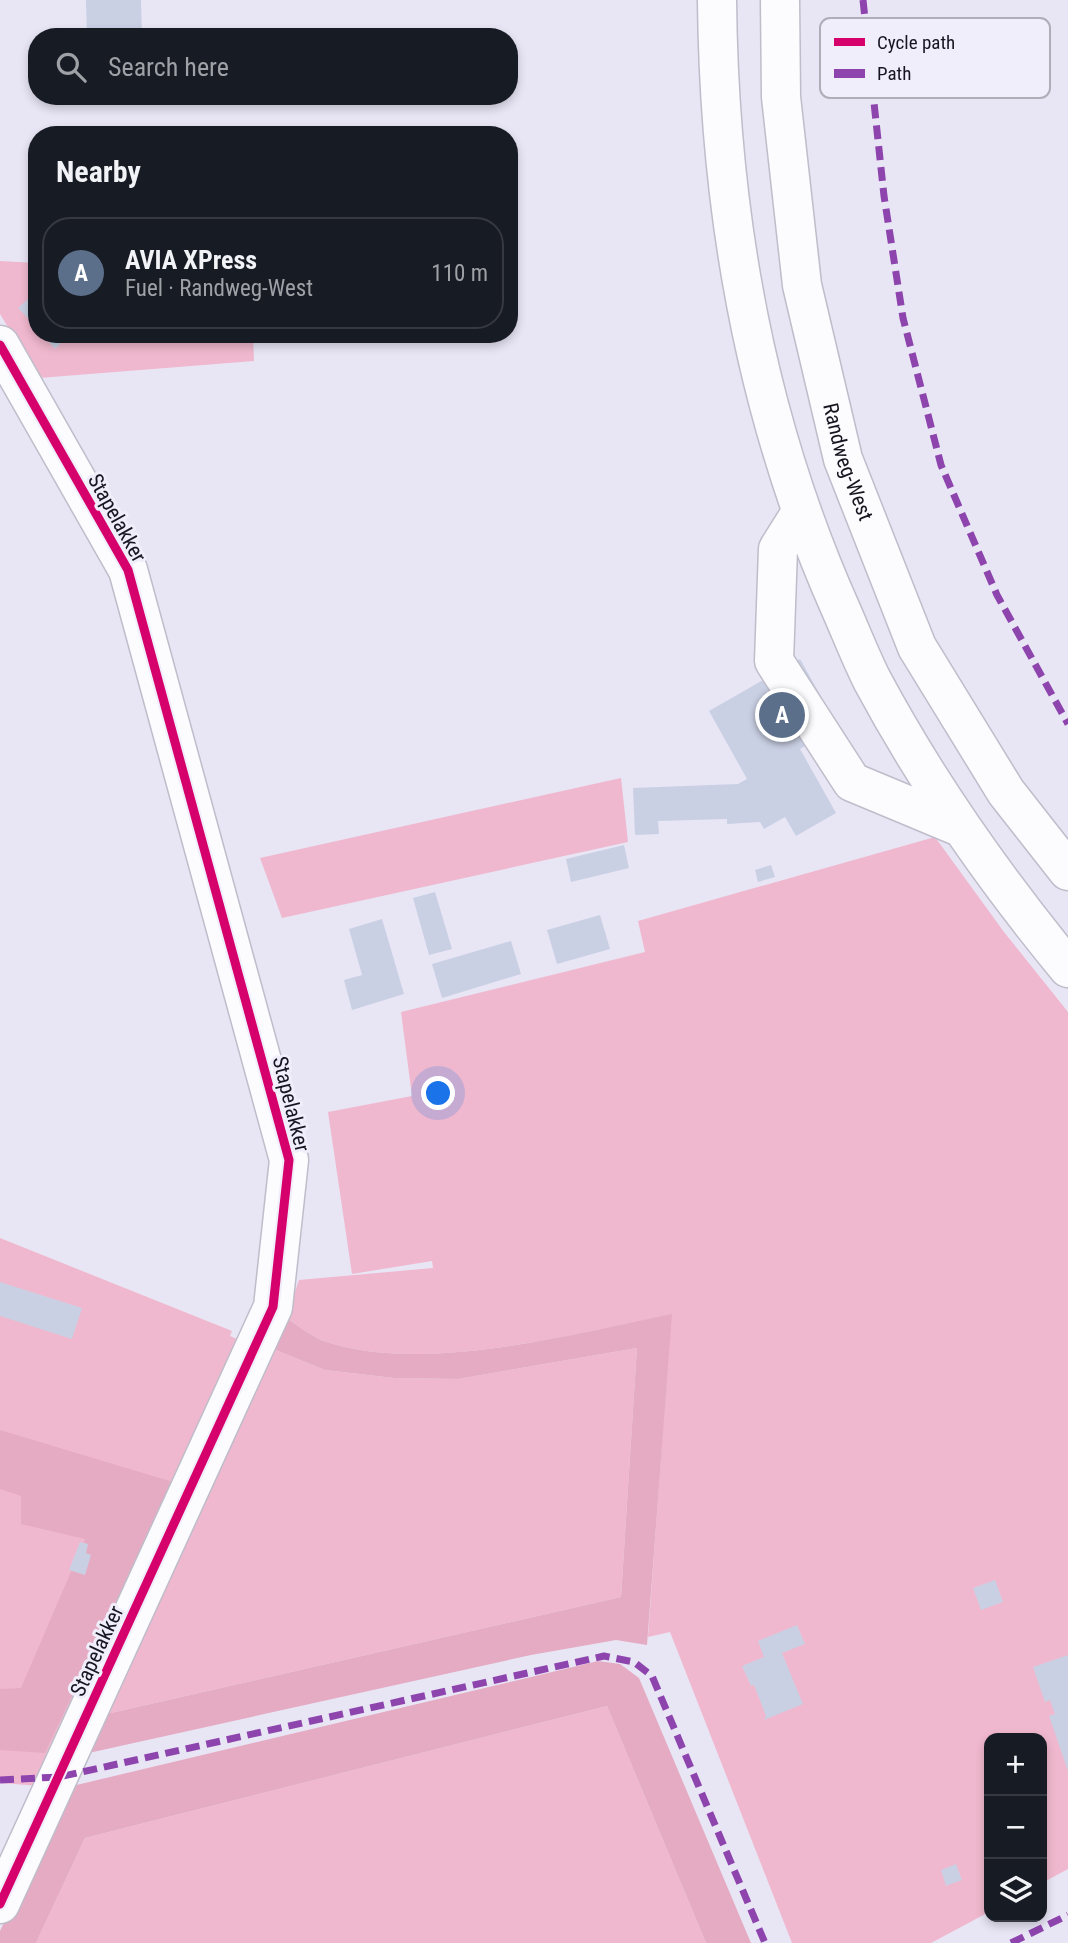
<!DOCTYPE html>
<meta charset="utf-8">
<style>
body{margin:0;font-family:"Roboto Condensed",sans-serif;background:#20242c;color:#f1f3f6}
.controls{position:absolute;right:21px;bottom:21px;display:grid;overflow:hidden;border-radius:14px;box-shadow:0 4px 10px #0003}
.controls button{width:63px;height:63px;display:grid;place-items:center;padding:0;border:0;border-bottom:2px solid #363941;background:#171b24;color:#f1f3f6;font:35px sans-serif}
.you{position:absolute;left:439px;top:1094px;width:24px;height:24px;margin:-18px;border:5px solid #fff;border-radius:50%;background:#1a73e8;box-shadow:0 0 0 10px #1a73e833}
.badge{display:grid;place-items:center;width:46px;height:46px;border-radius:50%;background:#b0b0b7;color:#fff;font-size:23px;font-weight:700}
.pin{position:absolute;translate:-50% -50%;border:4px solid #fff;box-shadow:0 2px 7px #0006}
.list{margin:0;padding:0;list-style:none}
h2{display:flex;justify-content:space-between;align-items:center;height:91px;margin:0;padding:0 28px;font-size:30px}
h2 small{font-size:23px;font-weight:400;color:#9ea1a6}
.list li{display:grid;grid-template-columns:46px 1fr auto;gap:21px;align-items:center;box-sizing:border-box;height:112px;margin:0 14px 14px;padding:0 14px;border:2px solid #363941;border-radius:28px}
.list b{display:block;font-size:26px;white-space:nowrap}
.list p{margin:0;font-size:23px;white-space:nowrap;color:#9ea1a6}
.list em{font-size:23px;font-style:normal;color:#9ea1a6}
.icon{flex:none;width:38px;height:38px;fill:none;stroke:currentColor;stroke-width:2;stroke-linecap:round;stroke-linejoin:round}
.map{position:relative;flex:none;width:1068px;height:1943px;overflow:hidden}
.search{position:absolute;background:#171b24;box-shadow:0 4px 10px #0003;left:28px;top:28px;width:490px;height:77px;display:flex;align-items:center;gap:18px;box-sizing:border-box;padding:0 24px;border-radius:28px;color:#9ea1a6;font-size:26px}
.panel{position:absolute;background:#171b24;box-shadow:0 4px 10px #0003;left:28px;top:126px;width:490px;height:217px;border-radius:28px}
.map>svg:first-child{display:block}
.green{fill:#f0b8ce}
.forest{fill:#e5abc2}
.building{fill:#cad0e4}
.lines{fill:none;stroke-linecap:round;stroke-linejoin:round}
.minor-casing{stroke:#bfbdca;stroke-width:41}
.major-casing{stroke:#bfbdca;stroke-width:41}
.minor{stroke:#fcfbfe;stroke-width:38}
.major{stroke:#fcfbfe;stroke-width:38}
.quiet{stroke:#8e44ad;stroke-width:7;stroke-dasharray:14 7;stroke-linecap:butt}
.cycleway-casing{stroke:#f0eefa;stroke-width:13}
.cycleway{stroke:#d6006c;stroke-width:9}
.labels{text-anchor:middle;stroke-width:6;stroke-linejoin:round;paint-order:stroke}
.street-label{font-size:21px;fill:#17151f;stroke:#f0eefa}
.key{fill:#f0eefa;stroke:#afadb8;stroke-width:2}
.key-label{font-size:19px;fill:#17151f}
</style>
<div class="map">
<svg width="1068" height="1943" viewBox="0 0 1068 1943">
<rect width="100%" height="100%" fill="#e8e5f5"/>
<g class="green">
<polygon points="0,261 37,263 37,334 253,334 254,361 39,378 0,314"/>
<polygon points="621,778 628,842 282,918 260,858"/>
<path d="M935,837L1004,932L1068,1012V1869L1042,1883V1738H989V1912L931,1943H792L670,1632L648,1637L671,1315C573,1334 423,1374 327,1342C313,1338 299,1326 286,1318L299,1280L433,1268L432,1261L352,1274L328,1112L412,1096L401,1012L645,952L638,921Z"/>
<polygon points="0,1238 232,1331 230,1336 239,1340 173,1482 169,1482 41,1786 0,1783"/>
<polygon points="637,1348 621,1597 102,1715 273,1349 325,1370 394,1378 458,1379"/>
<polygon points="607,1706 706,1943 36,1943 85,1838"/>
</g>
<g class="forest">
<path d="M672,1314L647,1645L616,1640L531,1655L84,1754L102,1715L621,1597L637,1348L458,1379L394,1378L325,1370L273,1349L286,1318C299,1326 313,1338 327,1342C423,1374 574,1334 672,1314Z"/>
<polygon points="0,1430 173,1482 45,1753 0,1750 0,1689 21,1688 85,1539 21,1524 21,1496 0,1489"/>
<polygon points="598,1661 620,1664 639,1678 751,1943 706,1943 607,1706 85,1838 36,1943 0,1943 0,1931 68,1787"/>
</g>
<g class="building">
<polygon points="86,0 141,0 142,37 87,37"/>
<polygon points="37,291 37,328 18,308"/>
<polygon points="42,334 71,334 55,349"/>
<polygon points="800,659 838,727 800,749 836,813 796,836 785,817 764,829 760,822 727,824 727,819 658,821 659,834 635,835 633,788 738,784 747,779 709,711"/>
<polygon points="624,845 629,868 571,882 566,859"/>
<polygon points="771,865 775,877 758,882 755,870"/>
<polygon points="435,892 452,949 429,955 413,898"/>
<polygon points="600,915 610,949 557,964 547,930"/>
<polygon points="382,919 404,994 352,1010 344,980 362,975 349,929"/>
<polygon points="511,941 521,974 442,998 432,964"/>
<polygon points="0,1282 82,1308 72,1339 0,1316"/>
<polygon points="80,1542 88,1544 86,1553 91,1555 85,1575 69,1570"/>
<polygon points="995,1580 1003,1602 981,1610 973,1588"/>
<polygon points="797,1625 805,1644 782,1653 803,1704 764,1720 766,1716 754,1685 751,1686 742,1666 764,1657 758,1641"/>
<polygon points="1068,1655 1068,1771 1049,1716 1055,1714 1050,1700 1045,1702 1033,1667"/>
<polygon points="956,1864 962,1880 946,1886 941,1870"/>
</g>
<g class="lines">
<defs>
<g id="minor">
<polyline points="0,345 128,570 289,1160 273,1307 0,1904"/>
<polyline points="800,514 778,549 774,661 852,782 960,827"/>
</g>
<g id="major">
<path d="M717,0C719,212 755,418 842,612C852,635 861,658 872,680C927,783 994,878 1068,968"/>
<path id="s1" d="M780,0L781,97L802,285L843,459L917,647L1006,792L1068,871"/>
</g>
</defs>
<use href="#minor" class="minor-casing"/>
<use href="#major" class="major-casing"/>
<use href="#minor" class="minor"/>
<use href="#major" class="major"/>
<g class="quiet">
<polyline points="863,0 884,196 903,318 941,465 997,595 1068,724"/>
<polyline points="0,1780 59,1777 604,1656 634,1662 652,1676 765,1943"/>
<polyline points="1011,1943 1068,1915"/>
</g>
<defs>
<polyline id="cycleway" points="0,345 128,570 289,1160 273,1307 0,1904"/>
</defs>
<use href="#cycleway" class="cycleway-casing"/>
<use href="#cycleway" class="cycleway"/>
</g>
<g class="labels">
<g class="street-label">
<text dy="7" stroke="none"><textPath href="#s1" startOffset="469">Randweg-West</textPath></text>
<text transform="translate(117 518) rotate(61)" y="7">Stapelakker</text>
<text transform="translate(291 1104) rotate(76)" y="7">Stapelakker</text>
<text transform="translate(97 1651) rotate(-65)" y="7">Stapelakker</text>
</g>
</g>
<rect x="820" y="18" width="230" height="80" rx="10" class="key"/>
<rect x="834" y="38" width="31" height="8" fill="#d6006c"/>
<rect x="834" y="69" width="31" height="9" fill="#8e44ad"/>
<g class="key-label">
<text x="877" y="49">Cycle path</text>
<text x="877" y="80">Path</text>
</g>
</svg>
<div class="controls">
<button>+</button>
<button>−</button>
<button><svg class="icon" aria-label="layers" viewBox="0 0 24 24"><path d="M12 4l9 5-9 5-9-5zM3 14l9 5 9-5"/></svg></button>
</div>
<div class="you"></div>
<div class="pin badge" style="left:782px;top:715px;background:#5c6f8a">A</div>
<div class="search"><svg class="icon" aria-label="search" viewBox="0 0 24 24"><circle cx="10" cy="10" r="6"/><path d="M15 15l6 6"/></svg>Search here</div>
<section class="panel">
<h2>Nearby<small></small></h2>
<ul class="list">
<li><span class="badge" style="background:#5c6f8a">A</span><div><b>AVIA XPress</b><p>Fuel · Randweg-West</p></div><em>110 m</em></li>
</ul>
</section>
</div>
